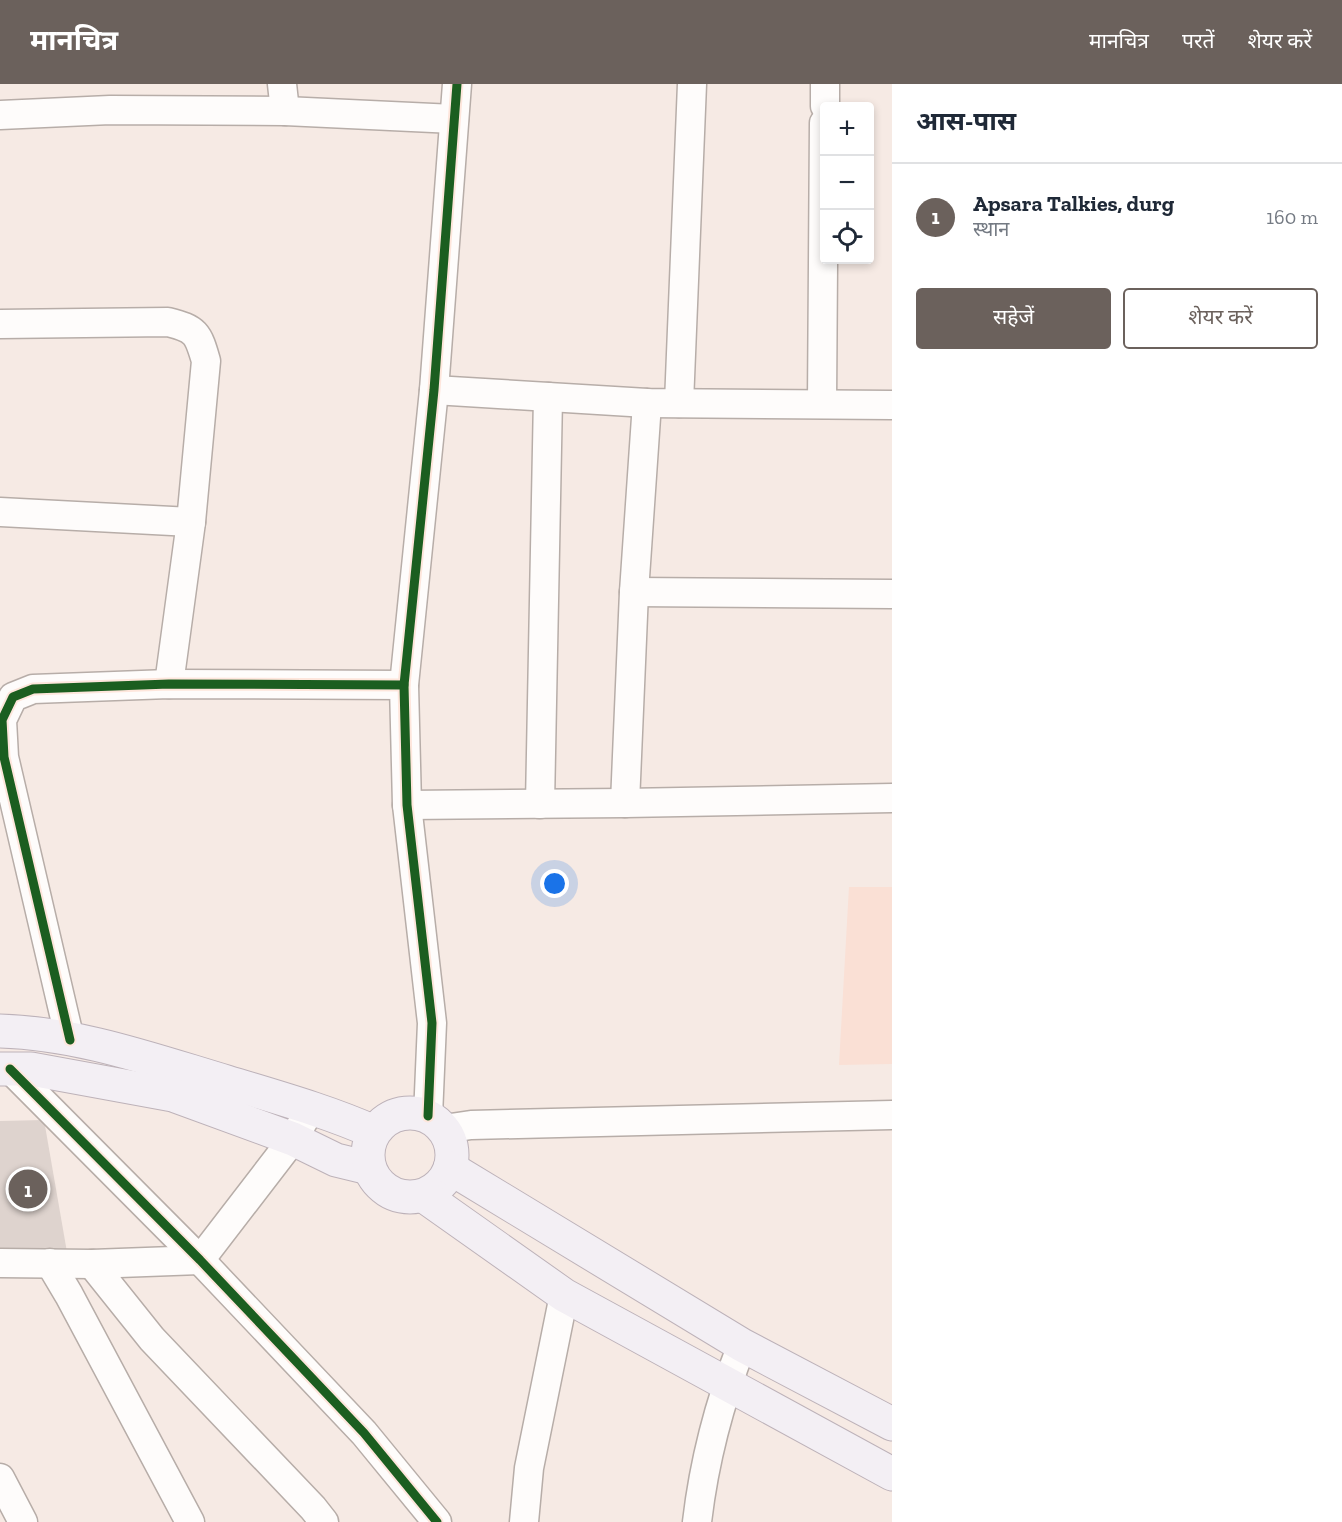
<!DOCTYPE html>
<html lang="hi">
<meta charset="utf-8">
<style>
body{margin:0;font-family:"Zilla Slab","Noto Sans Devanagari",serif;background:#f2f2f3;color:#1f2937}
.controls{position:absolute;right:18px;top:18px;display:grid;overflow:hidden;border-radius:6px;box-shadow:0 3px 9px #0003}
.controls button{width:54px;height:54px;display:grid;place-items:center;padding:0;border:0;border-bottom:2px solid #e0e1e3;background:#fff;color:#1f2937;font:30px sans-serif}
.you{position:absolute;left:555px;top:800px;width:21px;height:21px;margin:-15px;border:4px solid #fff;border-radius:50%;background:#1a73e8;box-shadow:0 0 0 9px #1a73e833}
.badge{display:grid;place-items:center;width:39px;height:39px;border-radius:50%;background:#6b615c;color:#fff;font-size:20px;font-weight:700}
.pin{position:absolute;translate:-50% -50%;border:3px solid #fff;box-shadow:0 2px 6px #0006}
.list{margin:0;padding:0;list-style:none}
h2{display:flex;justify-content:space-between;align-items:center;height:78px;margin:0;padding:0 24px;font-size:26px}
h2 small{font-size:20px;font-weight:400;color:#747a83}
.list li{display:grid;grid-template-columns:39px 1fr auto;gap:18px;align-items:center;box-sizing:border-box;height:108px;padding:0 24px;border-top:2px solid #e0e1e3}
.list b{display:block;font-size:22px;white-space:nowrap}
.list p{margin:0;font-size:20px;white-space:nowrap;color:#747a83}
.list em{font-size:20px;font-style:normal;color:#747a83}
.actions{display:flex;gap:12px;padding:18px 24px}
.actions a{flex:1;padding:14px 0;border:2px solid #6b615c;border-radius:6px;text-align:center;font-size:21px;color:#6b615c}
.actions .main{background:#6b615c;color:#fff}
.icon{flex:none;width:33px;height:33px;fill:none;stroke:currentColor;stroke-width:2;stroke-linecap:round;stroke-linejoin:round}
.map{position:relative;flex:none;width:892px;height:1438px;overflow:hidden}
header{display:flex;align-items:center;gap:36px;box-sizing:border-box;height:84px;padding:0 30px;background:#6b615c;color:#fff}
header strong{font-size:28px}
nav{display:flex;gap:33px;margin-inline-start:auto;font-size:21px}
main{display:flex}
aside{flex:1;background:#fff}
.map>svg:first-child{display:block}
.built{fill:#fae0d5}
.building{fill:#ded3ce}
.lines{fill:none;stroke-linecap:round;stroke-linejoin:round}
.minor-casing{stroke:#b7ada8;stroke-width:31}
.major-casing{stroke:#bdb2b9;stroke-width:35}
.minor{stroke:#fefcfb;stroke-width:28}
.major{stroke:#f3eff4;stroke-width:33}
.cycleway-casing{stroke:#fee6dc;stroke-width:13}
.cycleway{stroke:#1b5e20;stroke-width:9}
</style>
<header>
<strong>मानचित्र</strong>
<nav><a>मानचित्र</a><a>परतें</a><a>शेयर करें</a></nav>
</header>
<main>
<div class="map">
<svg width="892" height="1438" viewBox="0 0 892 1438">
<rect width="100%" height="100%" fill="#f6eae4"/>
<polygon class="built" points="849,803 892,803 892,980 839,981"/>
<polygon class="building" points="44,1036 68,1174 0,1175 0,1037"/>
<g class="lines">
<defs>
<g id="minor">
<polyline points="282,0 285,27"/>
<polyline points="825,22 825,0"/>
<polyline points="0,31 110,26 285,27 454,35"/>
<path d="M0,240L168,238C196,245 198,249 206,277L191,438L169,600"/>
<polyline points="434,306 647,319 892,321"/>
<polyline points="679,319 692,0"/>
<polyline points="822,320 824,39"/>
<polyline points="0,428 191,438"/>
<polyline points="634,508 892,510"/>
<polyline points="625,719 634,508 647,319"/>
<polyline points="540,720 548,313"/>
<polyline points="407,721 625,719 892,714"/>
<polyline points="70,956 4,673 2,636 13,613 33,605 169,600 404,601"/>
<polyline points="10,985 200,1176 364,1349 437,1438"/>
<polyline points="428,1032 432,939 407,721 404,601 434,306 457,0"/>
<polyline points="444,1045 471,1041 892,1031"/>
<polyline points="0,1179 92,1180 200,1176 293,1055 311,1024"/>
<polyline points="50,1179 69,1211 190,1438"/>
<polyline points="92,1180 152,1255 313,1424 324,1438"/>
<polyline points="0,1394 23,1438"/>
<polyline points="524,1438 529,1384 564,1211"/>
<path d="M697,1438C704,1378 720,1317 742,1261"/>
</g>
<g id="major">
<path d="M0,947C78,949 153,976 227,998C276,1013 327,1027 374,1048"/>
<polyline points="0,985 31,985 173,1011 293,1055 336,1076 369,1084"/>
<circle cx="410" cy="1071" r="42"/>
<polyline points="450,1084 742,1261 892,1340"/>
<polyline points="424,1112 564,1211 892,1390"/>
</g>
</defs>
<use href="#minor" class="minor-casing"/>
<use href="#major" class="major-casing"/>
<use href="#minor" class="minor"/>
<use href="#major" class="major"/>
<defs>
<g id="cycleway">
<polyline points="70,956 4,673 2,636 13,613 33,605 169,600 404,601"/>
<polyline points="10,985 200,1176 364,1349 437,1438"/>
<polyline points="428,1032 432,939 407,721 404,601 434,306 457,0"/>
</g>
</defs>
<use href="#cycleway" class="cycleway-casing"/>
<use href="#cycleway" class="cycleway"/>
</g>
</svg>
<div class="controls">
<button>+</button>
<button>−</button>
<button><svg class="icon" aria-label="locate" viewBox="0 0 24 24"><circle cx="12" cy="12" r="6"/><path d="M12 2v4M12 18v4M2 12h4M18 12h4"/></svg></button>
</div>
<div class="you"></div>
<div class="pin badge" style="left:28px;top:1105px">1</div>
</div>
<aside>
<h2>आस-पास<small></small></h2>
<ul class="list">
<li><span class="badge">1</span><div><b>Apsara Talkies, durg</b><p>स्थान</p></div><em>160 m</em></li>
</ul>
<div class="actions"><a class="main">सहेजें</a><a>शेयर करें</a></div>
</aside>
</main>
